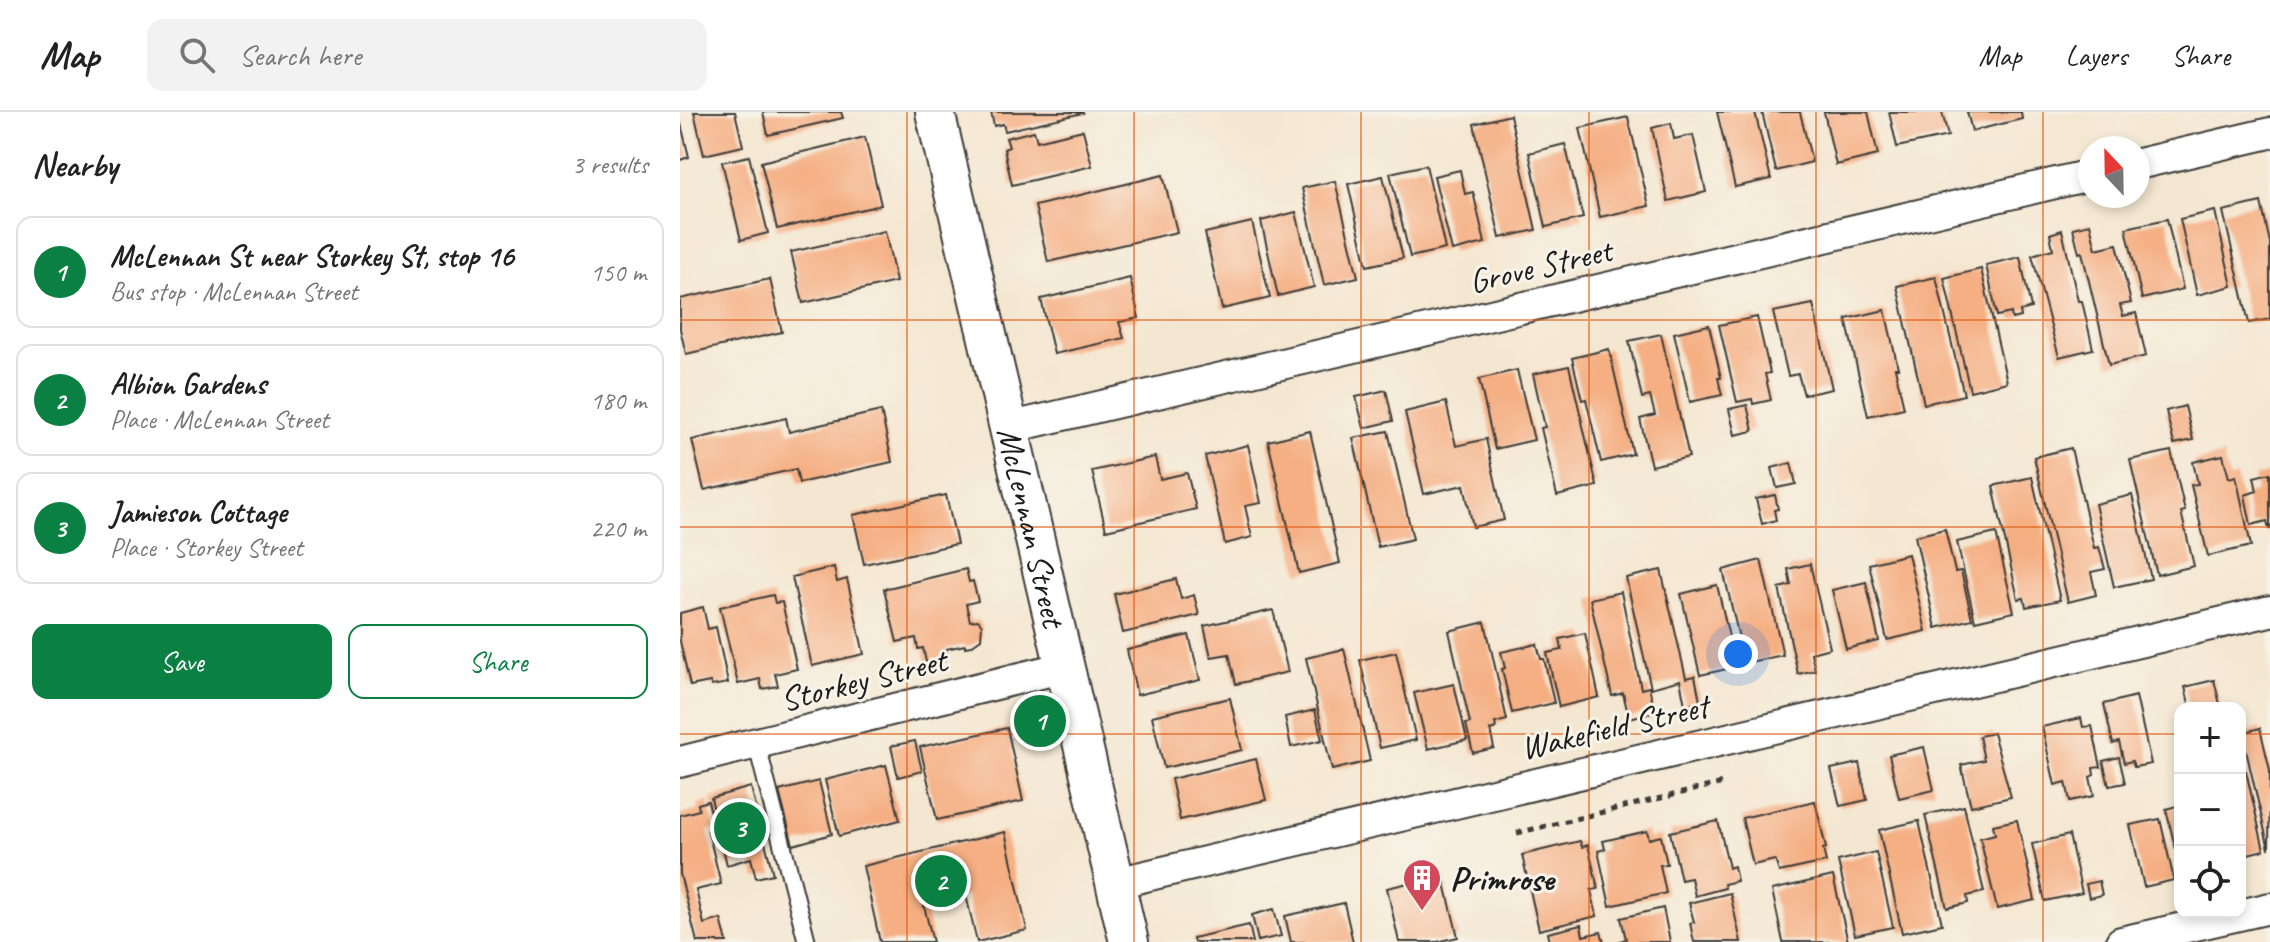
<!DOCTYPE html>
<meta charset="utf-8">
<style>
body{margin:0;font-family:Caveat,sans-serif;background:#f2f2f2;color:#222}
.controls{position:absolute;right:24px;bottom:24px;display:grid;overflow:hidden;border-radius:16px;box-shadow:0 4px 12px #0003}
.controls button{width:72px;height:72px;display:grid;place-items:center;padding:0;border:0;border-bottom:2px solid #e0e0e0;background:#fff;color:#222;font:40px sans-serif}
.compass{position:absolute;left:1398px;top:24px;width:72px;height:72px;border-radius:50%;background:#fff;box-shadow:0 4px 12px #0003;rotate:338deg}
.you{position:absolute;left:1058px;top:542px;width:28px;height:28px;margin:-20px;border:6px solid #fff;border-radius:50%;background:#1a73e8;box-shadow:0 0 0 12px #1a73e833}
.badge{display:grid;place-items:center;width:52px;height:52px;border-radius:50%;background:#0b8043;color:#fff;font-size:26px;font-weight:700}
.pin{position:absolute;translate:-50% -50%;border:4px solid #fff;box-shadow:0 2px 8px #0006}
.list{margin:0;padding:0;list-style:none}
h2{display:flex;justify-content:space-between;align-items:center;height:104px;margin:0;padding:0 32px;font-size:34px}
h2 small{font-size:26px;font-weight:400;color:#767676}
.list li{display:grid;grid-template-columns:52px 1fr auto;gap:24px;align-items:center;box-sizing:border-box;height:112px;margin:0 16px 16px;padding:0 16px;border:2px solid #e0e0e0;border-radius:16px}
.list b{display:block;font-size:30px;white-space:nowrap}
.list p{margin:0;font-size:26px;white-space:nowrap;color:#767676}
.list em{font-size:26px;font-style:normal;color:#767676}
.actions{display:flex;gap:16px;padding:24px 32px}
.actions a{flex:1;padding:18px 0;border:2px solid #0b8043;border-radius:16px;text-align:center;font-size:28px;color:#0b8043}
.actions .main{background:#0b8043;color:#fff}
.icon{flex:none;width:44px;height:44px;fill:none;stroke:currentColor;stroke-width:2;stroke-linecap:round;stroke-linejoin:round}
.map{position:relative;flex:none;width:1590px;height:830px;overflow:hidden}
header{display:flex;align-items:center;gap:48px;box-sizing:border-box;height:112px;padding:0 40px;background:#fff;border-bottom:2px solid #e0e0e0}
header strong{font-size:38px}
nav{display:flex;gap:44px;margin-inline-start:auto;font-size:28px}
.search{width:560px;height:72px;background:#f2f2f2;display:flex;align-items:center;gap:20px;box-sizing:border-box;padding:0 28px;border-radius:16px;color:#767676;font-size:30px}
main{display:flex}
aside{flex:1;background:#fff}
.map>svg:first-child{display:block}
.building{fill:#f5af83}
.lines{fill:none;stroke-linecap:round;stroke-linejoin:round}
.service-casing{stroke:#3c3a37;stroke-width:20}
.minor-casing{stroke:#3c3a37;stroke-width:34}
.tertiary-casing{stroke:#3c3a37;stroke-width:42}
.path{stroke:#3c3a37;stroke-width:5;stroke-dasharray:6 6;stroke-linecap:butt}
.service{stroke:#fff;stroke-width:16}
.minor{stroke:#fff;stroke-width:30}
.tertiary{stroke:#fff;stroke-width:38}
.grid{fill:none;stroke:#de560d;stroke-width:2;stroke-opacity:0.55}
.labels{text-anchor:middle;stroke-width:6;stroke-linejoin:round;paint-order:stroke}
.street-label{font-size:34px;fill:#1c1c1c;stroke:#f7f3e8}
.poi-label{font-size:34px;font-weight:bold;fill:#1c1c1c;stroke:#f7f3e8;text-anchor:start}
</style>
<header>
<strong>Map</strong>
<div class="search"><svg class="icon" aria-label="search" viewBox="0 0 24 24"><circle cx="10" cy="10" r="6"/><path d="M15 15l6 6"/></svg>Search here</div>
<nav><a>Map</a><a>Layers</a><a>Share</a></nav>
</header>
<main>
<aside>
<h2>Nearby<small>3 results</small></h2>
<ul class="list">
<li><span class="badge">1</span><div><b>McLennan St near Storkey St, stop 16</b><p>Bus stop · McLennan Street</p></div><em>150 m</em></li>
<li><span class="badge">2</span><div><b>Albion Gardens</b><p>Place · McLennan Street</p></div><em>180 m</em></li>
<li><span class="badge">3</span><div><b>Jamieson Cottage</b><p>Place · Storkey Street</p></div><em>220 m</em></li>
</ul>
<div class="actions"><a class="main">Save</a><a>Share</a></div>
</aside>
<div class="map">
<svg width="1590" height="830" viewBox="0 0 1590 830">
<rect width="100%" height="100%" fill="#f7f3e8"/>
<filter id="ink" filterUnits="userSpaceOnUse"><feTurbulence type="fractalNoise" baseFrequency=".0125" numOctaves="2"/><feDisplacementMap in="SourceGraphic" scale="16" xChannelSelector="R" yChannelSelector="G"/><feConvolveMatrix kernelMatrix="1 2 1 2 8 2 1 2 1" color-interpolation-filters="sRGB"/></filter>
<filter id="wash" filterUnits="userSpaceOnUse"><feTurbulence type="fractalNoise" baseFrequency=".006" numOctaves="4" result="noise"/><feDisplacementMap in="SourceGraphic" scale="32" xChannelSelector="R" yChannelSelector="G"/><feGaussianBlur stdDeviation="1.8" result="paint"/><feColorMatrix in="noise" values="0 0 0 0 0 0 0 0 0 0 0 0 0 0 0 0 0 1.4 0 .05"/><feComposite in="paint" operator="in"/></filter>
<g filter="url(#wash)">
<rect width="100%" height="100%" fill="#f4e7d1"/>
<g id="blocks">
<g class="building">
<polygon points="14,0 55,0 63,34 24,43"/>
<polygon points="83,0 161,0 163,6 88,23"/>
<polygon points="311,0 402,0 403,1 325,19 323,12 314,14"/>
<polygon points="1037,0 1075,0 1091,67 1055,75"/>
<polygon points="1082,0 1120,0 1132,50 1096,59"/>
<polygon points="1144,0 1188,0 1198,43 1156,53"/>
<polygon points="1209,0 1262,0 1268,24 1217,35"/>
<polygon points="1287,0 1341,0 1342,7 1292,19"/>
<polygon points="830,3 856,118 820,126 794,12"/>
<polygon points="948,5 969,94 920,105 900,16"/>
<polygon points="991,11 994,27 1013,23 1026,80 988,89 972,16"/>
<polygon points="1,12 9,45 0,48 0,13"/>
<polygon points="403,18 412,54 332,73 324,37 329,35 326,26 354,19 357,29"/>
<polygon points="185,25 201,93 97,117 81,50"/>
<polygon points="885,32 903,106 866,115 849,41"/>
<polygon points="69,44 88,121 61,128 42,50"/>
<polygon points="746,53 765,137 730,145 710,61"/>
<polygon points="780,58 785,82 793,80 805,131 772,139 754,64"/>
<polygon points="483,63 497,120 368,150 355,94"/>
<polygon points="703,64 723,146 687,154 668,72"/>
<polygon points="655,69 678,165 644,173 622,76"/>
<polygon points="1581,90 1590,131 1590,207 1569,211 1543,99"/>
<polygon points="1535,99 1552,174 1517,183 1500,107"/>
<polygon points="616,100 634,175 598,184 581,109"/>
<polygon points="1487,107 1503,177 1462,187 1446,116"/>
<polygon points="572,110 590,186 542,197 525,121"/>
<polygon points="1410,112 1416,137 1437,132 1451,191 1440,193 1443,204 1456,201 1466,244 1429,253 1402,140 1399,141 1393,116"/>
<polygon points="1382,118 1398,189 1402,189 1413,237 1379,245 1352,143 1373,137 1370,122"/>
<polygon points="205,119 216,170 123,191 111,140"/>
<polygon points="1340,145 1351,196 1340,199 1341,205 1332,207 1331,201 1317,204 1306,153"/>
<polygon points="1301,157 1327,270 1290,279 1264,166"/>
<polygon points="1256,165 1284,283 1244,292 1217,174"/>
<polygon points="450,166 459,206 439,210 444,226 374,242 361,187"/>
<polygon points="90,167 102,220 6,242 0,217 0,187"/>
<polygon points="1133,192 1152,277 1124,283 1118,262 1108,264 1093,200"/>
<polygon points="1205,198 1218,256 1215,256 1224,296 1188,304 1166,207"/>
<polygon points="1077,205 1090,261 1085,262 1091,288 1073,292 1072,287 1057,290 1039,213"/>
<polygon points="1029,213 1041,266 1038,266 1042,283 1010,290 994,221"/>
<polygon points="981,222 1009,345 971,354 960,307 975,303 970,284 962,286 949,229"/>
<polygon points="929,237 953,342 921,350 906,287 902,288 892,246"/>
<polygon points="889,254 917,374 877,384 861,316 865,315 853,262"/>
<polygon points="837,258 854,328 815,337 799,267"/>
<polygon points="706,278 713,309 684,316 676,285"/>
<polygon points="766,290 776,334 806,327 824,408 793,415 784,373 744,382 725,300"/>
<polygon points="1067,293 1073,319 1055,323 1049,297"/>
<polygon points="1505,294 1513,328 1494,332 1486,299"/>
<polygon points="201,299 212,350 119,371 116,357 24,378 12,328 106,306 109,320"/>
<polygon points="630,319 660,451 619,461 588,329"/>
<polygon points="708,319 733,427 698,435 673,326"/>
<polygon points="568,333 581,391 565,394 572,425 545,432 525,344"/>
<polygon points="1391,336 1414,436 1419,435 1425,457 1411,460 1416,483 1388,490 1354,345"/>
<polygon points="1491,339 1505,399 1501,400 1514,454 1477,463 1450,348"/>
<polygon points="1543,343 1549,366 1556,364 1571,434 1528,444 1511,373 1518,372 1513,350"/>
<polygon points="475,345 480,367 507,361 516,397 426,418 412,359"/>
<polygon points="1111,351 1116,372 1097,376 1092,356"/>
<polygon points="1590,361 1590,417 1589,417 1587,409 1571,413 1565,383 1577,379 1574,365"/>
<polygon points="1352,365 1380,488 1346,495 1344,486 1338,487 1313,374"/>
<polygon points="266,383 277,432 184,452 173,403"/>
<polygon points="1095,383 1098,397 1094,398 1096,408 1082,412 1076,387"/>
<polygon points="1452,383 1471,467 1434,475 1415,392"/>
<polygon points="1265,417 1275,460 1281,459 1292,507 1256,516 1235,424"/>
<polygon points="1316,421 1334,500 1295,509 1277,430"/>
<polygon points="1228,442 1246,519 1207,528 1189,452"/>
<polygon points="1081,448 1103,543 1065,551 1043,458"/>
<polygon points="1130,452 1150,536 1131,541 1135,558 1118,562 1099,476 1111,473 1108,457"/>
<polygon points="154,455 157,470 167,467 184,542 132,554 112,465"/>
<polygon points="286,457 289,470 293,469 298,489 286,492 290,509 298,508 302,513 301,527 291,534 285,535 285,533 266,537 267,544 262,551 253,553 246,550 243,536 238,537 236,526 217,530 204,477"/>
<polygon points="981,458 1006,566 1015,564 1020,589 1005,593 1000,568 971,576 946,466"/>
<polygon points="496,467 501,487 514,483 519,503 443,521 434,482"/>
<polygon points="1186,470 1199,529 1166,537 1152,478"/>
<polygon points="1037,473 1056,555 1020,563 1001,482"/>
<polygon points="941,480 961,577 969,575 975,600 949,606 943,581 932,584 910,487"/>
<polygon points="93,483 95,491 102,490 117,557 95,562 98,574 82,577 80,567 58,572 40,495"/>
<polygon points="23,495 28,517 36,515 48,571 32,574 30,570 10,574 0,529 0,501"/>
<polygon points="593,498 608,560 556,572 549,542 531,545 524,514"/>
<polygon points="805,510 827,608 815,611 816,616 810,618 814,636 793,641 786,612 790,611 769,519"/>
<polygon points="905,521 919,585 879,595 867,541 882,538 880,527"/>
<polygon points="509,523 520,568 457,583 447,538"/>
<polygon points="857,532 861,547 864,547 874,591 832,601 822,557 825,556 821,540"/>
<polygon points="664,537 690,649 652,658 626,546"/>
<polygon points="716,540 736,628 700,636 680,548"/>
<polygon points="1534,568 1541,596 1510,596 1505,575"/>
<polygon points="774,572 787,628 748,637 734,581"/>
<polygon points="1456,584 1471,652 1454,655 1452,649 1444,651 1439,630 1433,632 1424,592"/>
<polygon points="550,586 562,638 484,656 472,604"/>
<polygon points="635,598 642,628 611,635 605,605"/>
<polygon points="1401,606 1403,615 1412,614 1421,655 1413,656 1414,663 1410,665 1414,684 1390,689 1386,670 1375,673 1362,615"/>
<polygon points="327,616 343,689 257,708 240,635"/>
<polygon points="1580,616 1590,658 1589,737 1562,621"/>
<polygon points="1313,621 1331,685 1291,694 1281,653 1304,648 1299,624"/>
<polygon points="235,629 242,659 218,665 211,634"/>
<polygon points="1244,635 1254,678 1219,686 1209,643"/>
<polygon points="1439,645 1445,671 1429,674 1423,649"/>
<polygon points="576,647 586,688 500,708 491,667"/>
<polygon points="1179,651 1187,688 1160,694 1151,657"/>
<polygon points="206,653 220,708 159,724 145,668"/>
<polygon points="1566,659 1584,738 1560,744 1560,660"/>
<polygon points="139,669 152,722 113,733 99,679"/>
<polygon points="71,675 93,762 76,766 71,746 47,753 31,686"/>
<polygon points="28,689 35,717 28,719 41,772 16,778 24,812 41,807 47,830 17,830 0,762 0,703 19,698 18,692"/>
<polygon points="1135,689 1146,736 1143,737 1146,750 1099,760 1095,748 1073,753 1062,706"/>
<polygon points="1500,693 1500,751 1499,752 1486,697"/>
<polygon points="1284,694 1304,780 1287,784 1288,791 1267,796 1245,703"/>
<polygon points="1480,707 1494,768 1464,775 1450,713"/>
<polygon points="1337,708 1355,788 1317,797 1300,726 1315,722 1313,713"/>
<polygon points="1038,709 1049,756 1054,754 1057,769 1044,772 1045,776 1015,784 1011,766 1001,768 990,720"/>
<polygon points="1239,709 1262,812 1222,821 1199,718"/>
<polygon points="967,719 969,727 981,724 987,752 980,753 986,781 930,794 918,739 925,737 923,729"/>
<polygon points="325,720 347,818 297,830 286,783 244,794 253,830 200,830 183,754"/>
<polygon points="1389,723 1402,781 1365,789 1352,732"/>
<polygon points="900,729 902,735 908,733 918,777 911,778 917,804 859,818 842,743"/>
<polygon points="1196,740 1213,815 1175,823 1158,749"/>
<polygon points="763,763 778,825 757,830 719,830 707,776"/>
<polygon points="1153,764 1168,830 1103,830 1092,778"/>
<polygon points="1419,769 1422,783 1409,786 1406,772"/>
<polygon points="1050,781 1061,830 1014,830 1010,811 1014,810 1009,791"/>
<polygon points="664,791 673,830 611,830 605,804"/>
<polygon points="983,796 990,830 937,830 946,827 941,806"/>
<polygon points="594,797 601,824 578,829 572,803"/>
<polygon points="569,813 573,830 514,830 513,826"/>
<polygon points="901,813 903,824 921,820 924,830 870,830 868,821"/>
</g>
</g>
</g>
<g filter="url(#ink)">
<use href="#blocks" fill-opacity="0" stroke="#3c3a37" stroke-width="2"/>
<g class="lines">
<defs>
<polyline id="service" points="77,633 127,830"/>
<g id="minor">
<polyline points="1458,52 1590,21"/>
<polyline points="328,316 1410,63"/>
<polyline points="0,650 385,555"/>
<polyline points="436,771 1590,499"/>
<polyline points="1441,830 1590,796"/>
</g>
<g id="tertiary">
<path id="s1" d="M255,0L449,830"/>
</g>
</defs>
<use href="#service" class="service-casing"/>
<use href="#minor" class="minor-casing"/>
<use href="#tertiary" class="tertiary-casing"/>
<polyline class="path" points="837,721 1043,671"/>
<use href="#service" class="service"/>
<use href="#minor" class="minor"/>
<use href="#tertiary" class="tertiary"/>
</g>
</g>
<path class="grid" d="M227,0V830M454,0V830M681,0V830M909,0V830M1136,0V830M1363,0V830M0,208H1590M0,415H1590M0,622H1500M1560,622H1590"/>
<defs>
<symbol id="building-pin" viewBox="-11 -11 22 30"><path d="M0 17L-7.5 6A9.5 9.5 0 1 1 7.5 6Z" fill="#d1495b" stroke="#f7f3e8"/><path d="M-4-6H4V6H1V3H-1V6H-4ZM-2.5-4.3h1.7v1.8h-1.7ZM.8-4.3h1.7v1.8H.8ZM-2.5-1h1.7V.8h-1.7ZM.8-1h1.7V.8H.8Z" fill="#fff"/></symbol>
</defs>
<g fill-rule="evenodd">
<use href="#building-pin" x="720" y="744" width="44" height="60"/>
</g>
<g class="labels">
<g class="street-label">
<text transform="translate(860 153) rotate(-13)" y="12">Grove Street</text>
<text dy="12" stroke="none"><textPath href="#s1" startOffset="426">McLennan Street</textPath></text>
<text transform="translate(183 567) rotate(-14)" y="12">Storkey Street</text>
<text transform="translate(934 614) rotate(-13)" y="12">Wakefield Street</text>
</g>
<g class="poi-label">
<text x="770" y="778">Primrose</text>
</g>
</g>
</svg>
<div class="controls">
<button>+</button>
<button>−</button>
<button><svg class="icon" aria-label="locate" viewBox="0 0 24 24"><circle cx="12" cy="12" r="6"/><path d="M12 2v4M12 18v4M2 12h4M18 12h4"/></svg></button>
</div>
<svg class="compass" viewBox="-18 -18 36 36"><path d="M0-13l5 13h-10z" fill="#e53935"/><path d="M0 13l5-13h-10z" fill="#767676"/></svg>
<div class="you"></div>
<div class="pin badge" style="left:360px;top:609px">1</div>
<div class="pin badge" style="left:261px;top:769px">2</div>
<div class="pin badge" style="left:60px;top:716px">3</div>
</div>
</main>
